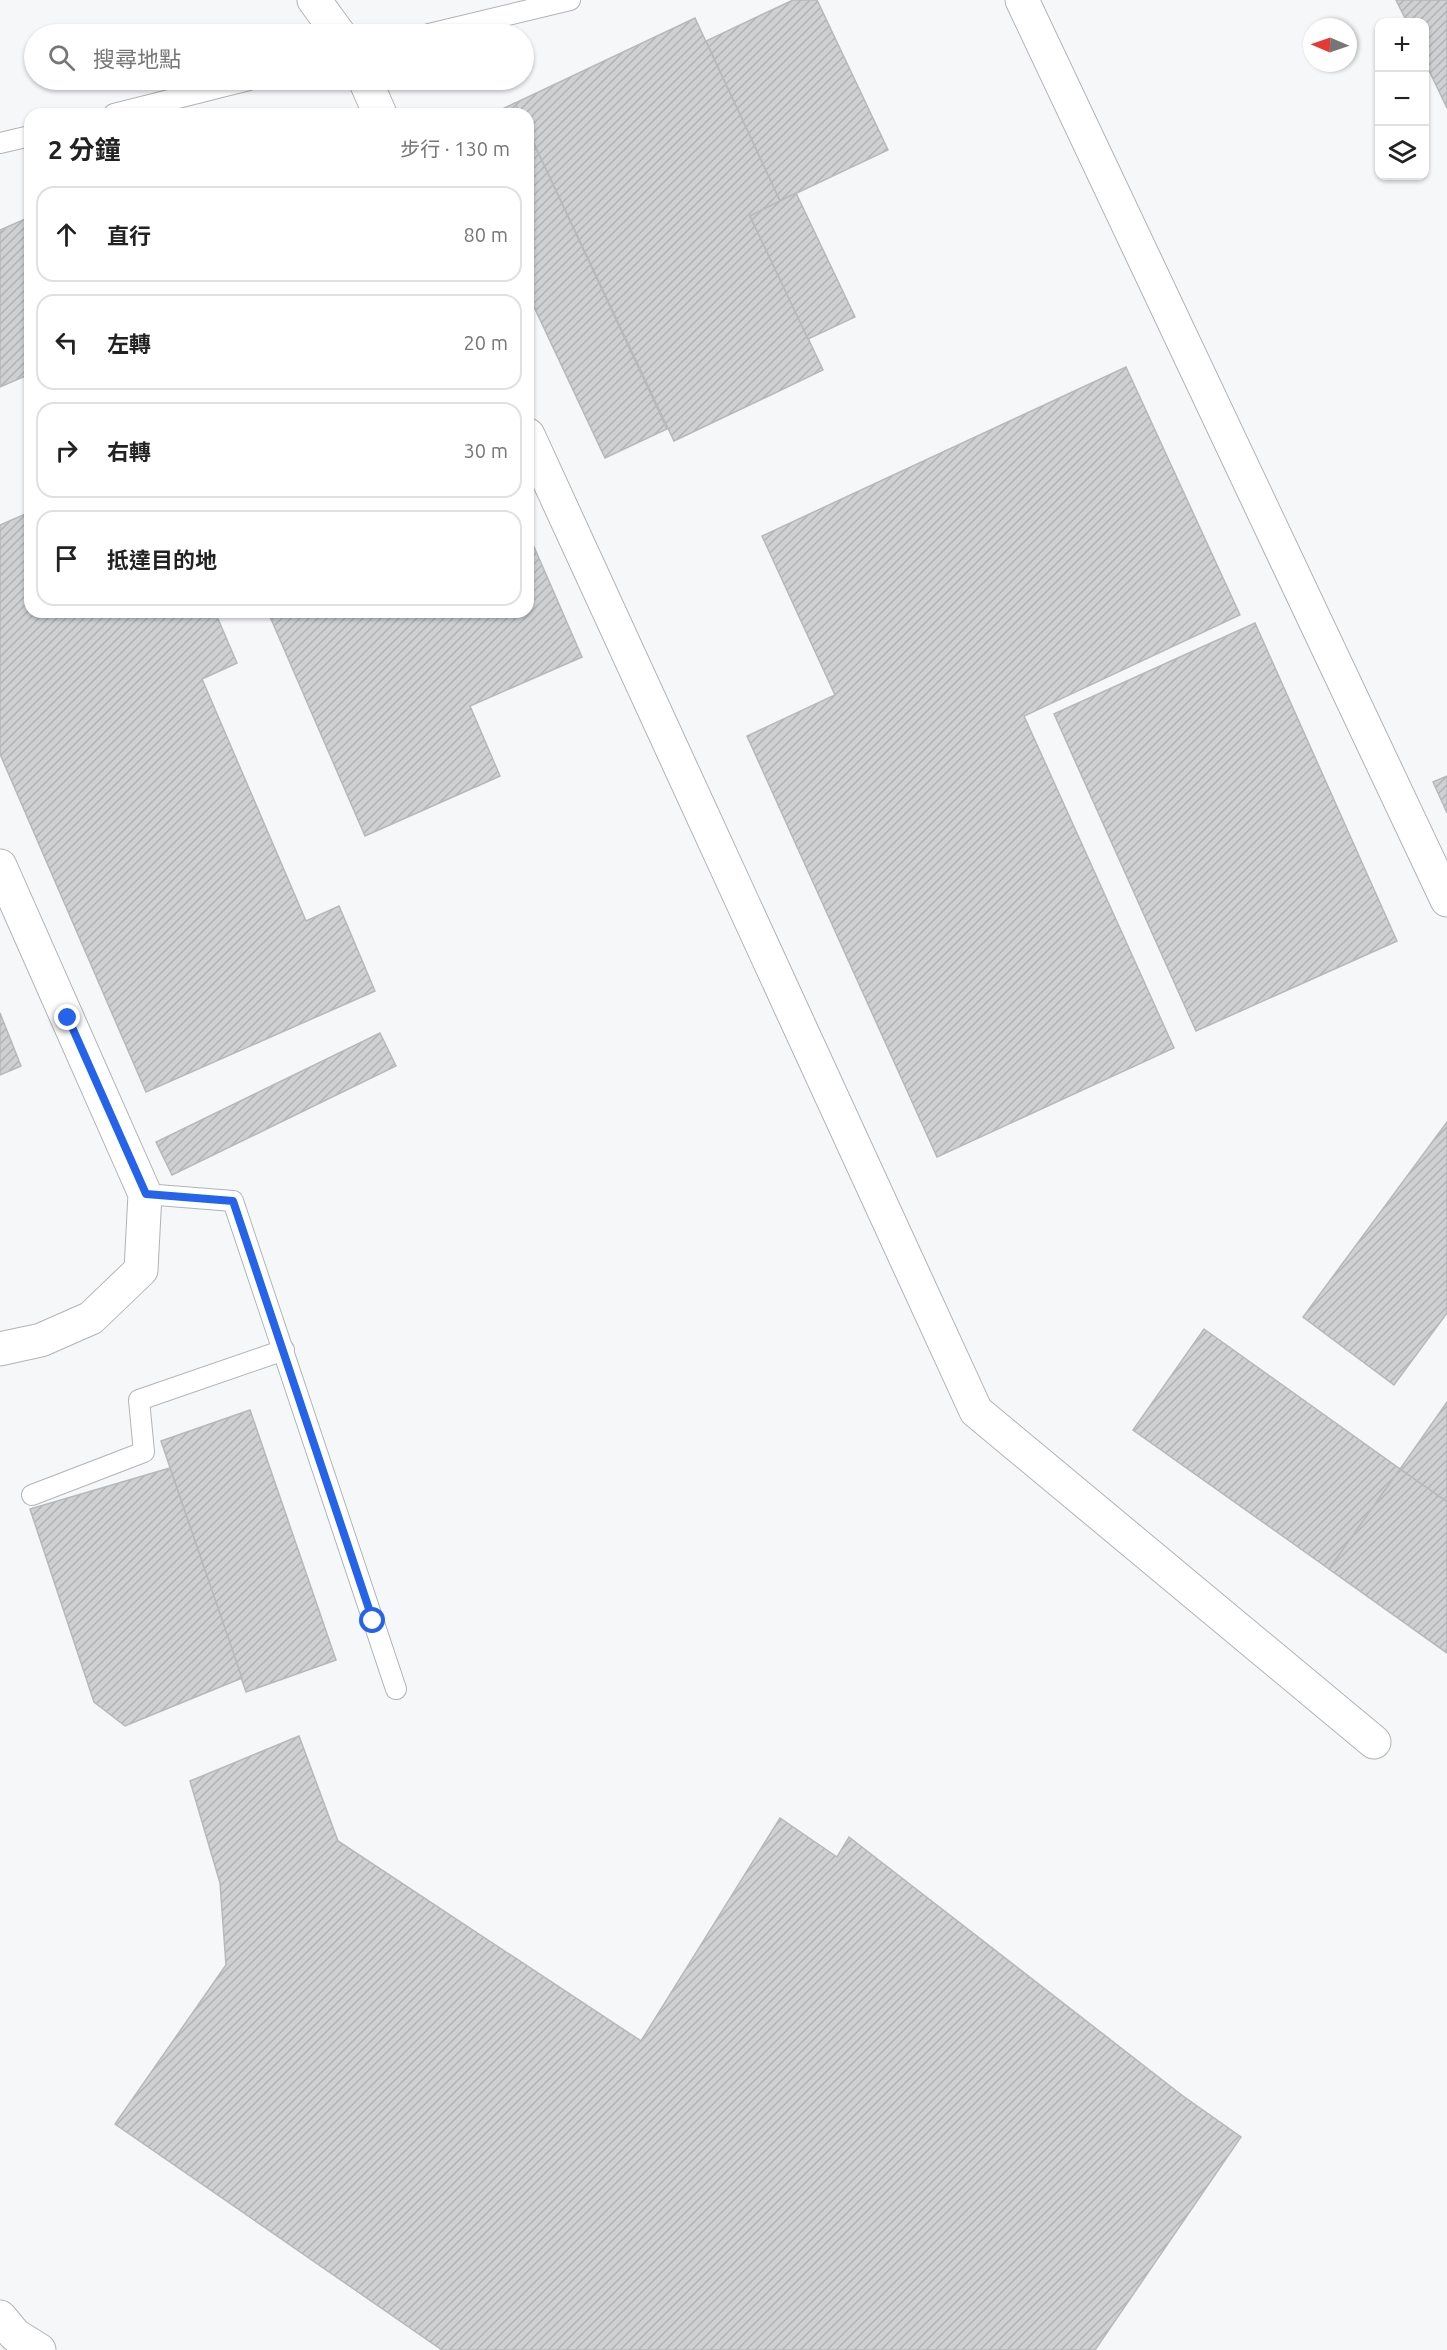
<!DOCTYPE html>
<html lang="zh-TW">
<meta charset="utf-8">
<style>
body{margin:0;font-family:Ubuntu,"Noto Sans TC",sans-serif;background:#f2f2f2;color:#222}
.controls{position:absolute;right:18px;top:18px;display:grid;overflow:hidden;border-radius:12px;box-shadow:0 2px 4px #0004}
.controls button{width:54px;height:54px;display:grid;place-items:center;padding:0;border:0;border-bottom:2px solid #e0e0e0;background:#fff;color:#222;font:30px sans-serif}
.compass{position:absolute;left:1303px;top:18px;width:54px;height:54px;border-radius:50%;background:#fff;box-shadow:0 2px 4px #0004;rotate:272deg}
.stop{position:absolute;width:18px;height:18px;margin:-14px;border:4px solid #2563eb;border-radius:50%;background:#fff}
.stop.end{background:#2563eb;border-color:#fff;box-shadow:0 2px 6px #0008}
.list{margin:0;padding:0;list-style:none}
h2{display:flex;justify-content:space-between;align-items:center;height:78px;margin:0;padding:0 24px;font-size:26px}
h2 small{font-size:20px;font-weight:400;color:#767676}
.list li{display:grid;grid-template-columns:39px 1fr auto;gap:18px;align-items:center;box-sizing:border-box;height:96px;margin:0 12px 12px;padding:0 12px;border:2px solid #e0e0e0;border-radius:18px}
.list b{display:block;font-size:22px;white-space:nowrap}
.list em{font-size:20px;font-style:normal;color:#767676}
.icon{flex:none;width:33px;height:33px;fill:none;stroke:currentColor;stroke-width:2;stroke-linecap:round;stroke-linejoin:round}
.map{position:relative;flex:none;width:1447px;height:2350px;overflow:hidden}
.search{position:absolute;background:#fff;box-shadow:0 2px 4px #0004;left:24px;top:24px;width:510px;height:66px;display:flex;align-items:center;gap:15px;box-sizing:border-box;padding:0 21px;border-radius:33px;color:#767676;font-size:22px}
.panel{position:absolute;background:#fff;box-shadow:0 2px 4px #0004;left:24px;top:108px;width:510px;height:510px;border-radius:18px}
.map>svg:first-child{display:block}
.building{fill:url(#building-hatch);stroke:#b7b8ba;stroke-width:1.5}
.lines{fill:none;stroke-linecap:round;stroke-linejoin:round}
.service-casing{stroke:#b2b3b6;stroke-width:22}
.minor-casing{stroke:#b2b3b6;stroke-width:35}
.service{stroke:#fff;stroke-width:20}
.minor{stroke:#fff;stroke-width:33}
.route{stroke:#2563eb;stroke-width:8}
</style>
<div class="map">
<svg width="1447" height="2350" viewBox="0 0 1447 2350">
<defs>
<pattern id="building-hatch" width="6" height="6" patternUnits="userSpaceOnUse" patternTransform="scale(1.5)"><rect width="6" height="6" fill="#cfd0d2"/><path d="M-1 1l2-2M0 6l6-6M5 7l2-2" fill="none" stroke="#b1b2b4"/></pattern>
</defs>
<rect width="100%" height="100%" fill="#f6f7f9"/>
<g class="building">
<polygon points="793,0 817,0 888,150 780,201 706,41"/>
<polygon points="1396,0 1447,0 1447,108 1424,60 1424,22 1407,22"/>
<polygon points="695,18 780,201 750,216 823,370 674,441 528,131 528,114 520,114 515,103"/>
<polygon points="515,103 520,114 492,114"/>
<polygon points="528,131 667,429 605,458 528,294"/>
<polygon points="796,193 855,317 808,339 750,216"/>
<polygon points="30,217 30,374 0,387 0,230"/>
<polygon points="1126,367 1240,615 1024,716 1174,1048 937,1157 747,736 835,695 762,536"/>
<polygon points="30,512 30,612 215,612 237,663 202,679 306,921 339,906 375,991 146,1092 0,754 0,525"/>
<polygon points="528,533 582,657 470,706 500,776 365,836 268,612 528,612"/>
<polygon points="1255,623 1397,941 1196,1031 1054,714"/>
<polygon points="1447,776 1447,813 1433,782"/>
<polygon points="0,1013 21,1066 0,1075"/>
<polygon points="380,1033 396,1066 172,1175 156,1142"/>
<polygon points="1447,1122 1447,1313 1394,1385 1303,1317"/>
<polygon points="1204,1329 1400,1469 1329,1569 1133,1430"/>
<polygon points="1447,1402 1447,1502 1400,1469"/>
<polygon points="250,1410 336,1660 246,1692 161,1441"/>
<polygon points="170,1468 242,1678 125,1726 94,1702 30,1509"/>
<polygon points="1400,1469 1447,1502 1447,1653 1329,1569"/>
<polygon points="299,1736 338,1841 641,2041 780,1818 837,1857 849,1837 1183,2096 1241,2137 1095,2350 442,2350 115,2124 226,1965 220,1883 190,1781"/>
</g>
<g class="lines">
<defs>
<g id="service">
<polyline points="429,34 570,0"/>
<polyline points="114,114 249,80"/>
<polyline points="0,143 30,136"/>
<polyline points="145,1194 233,1201 396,1689"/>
<polyline points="32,1495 144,1452 139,1400 284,1350"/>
</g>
<g id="minor">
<polyline points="314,0 339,34"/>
<polyline points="1022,0 1447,900"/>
<polyline points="365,80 380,114"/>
<polyline points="528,435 976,1411 1374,1742"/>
<polyline points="0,866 145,1194 141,1270 91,1318 41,1340 0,1349"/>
<polyline points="0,2317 15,2335 39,2350"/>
</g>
</defs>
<use href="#service" class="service-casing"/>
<use href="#minor" class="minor-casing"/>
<use href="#service" class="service"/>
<use href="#minor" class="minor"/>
</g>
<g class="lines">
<polyline class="route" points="68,1018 146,1194 233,1201 373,1621"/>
</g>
</svg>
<div class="controls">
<button>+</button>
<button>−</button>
<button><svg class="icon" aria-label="layers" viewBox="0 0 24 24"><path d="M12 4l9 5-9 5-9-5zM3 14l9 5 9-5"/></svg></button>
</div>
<svg class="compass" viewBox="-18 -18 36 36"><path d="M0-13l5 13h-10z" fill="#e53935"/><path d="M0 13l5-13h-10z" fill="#767676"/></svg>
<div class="stop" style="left:373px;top:1621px"></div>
<div class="stop end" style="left:68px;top:1018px"></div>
<div class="search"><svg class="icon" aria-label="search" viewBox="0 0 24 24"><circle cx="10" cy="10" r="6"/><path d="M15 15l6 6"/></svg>搜尋地點</div>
<section class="panel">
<h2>2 分鐘<small>步行 · 130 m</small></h2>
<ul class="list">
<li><svg class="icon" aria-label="ahead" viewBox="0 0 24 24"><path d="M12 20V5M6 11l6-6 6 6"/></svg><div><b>直行</b></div><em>80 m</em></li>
<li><svg class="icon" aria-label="left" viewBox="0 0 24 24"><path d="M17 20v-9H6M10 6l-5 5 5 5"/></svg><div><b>左轉</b></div><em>20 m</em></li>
<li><svg class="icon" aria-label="right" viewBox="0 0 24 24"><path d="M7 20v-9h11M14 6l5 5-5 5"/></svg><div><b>右轉</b></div><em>30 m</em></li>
<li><svg class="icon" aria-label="arrive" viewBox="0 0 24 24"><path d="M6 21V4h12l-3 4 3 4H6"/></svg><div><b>抵達目的地</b></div></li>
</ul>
</section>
</div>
